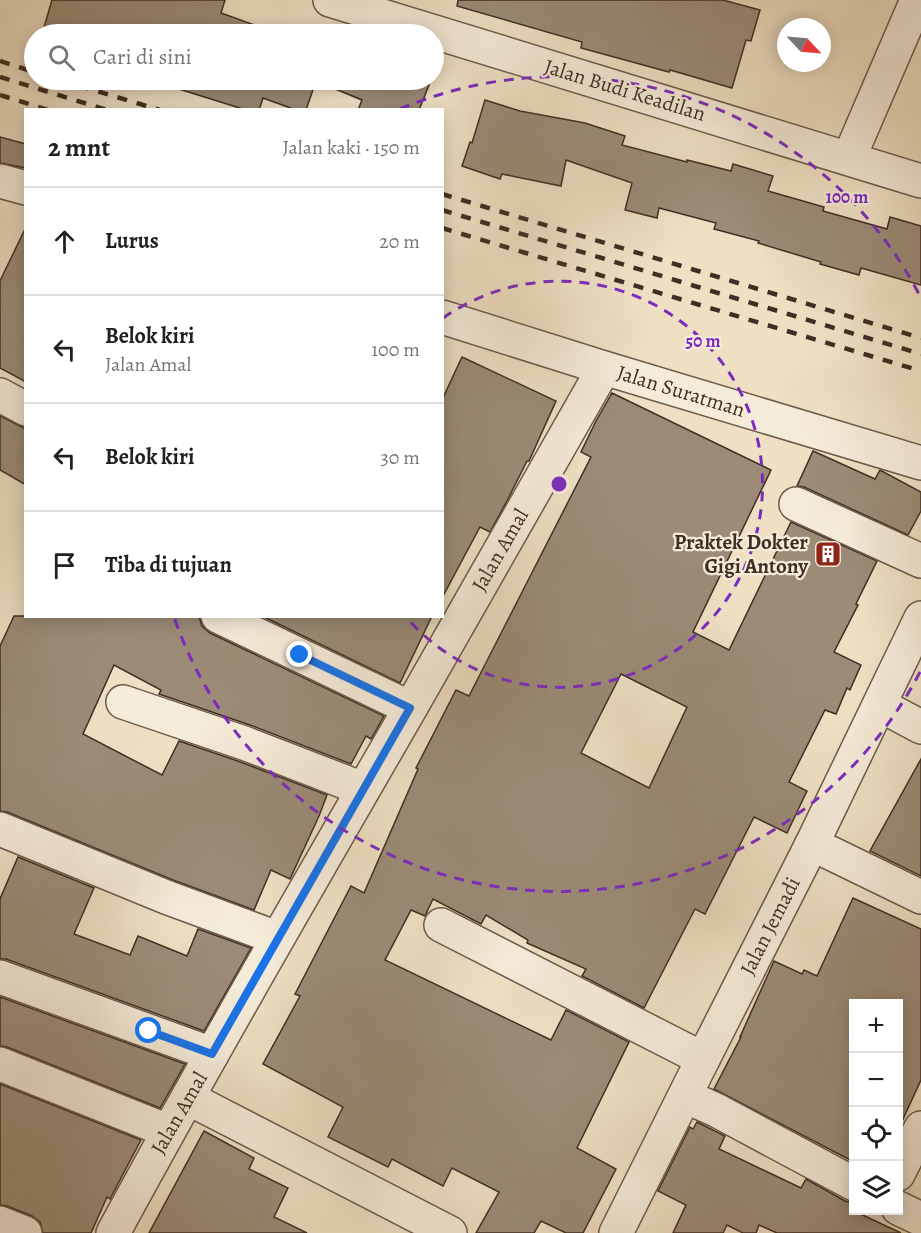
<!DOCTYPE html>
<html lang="id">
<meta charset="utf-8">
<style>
body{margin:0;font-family:Alegreya,serif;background:#f6f6f6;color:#202124}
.controls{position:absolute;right:18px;bottom:18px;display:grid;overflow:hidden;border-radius:0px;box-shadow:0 3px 15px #0003}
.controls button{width:54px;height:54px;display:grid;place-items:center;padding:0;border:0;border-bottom:2px solid #e0e0e0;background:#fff;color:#202124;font:30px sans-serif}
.compass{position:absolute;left:777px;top:18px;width:54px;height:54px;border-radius:50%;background:#fff;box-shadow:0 3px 15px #0003;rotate:116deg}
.stop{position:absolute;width:18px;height:18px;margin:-14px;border:4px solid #1a73e8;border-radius:50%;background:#fff}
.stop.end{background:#1a73e8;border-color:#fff;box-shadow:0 2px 6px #0008}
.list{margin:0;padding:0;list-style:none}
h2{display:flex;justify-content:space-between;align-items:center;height:78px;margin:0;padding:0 24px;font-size:26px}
h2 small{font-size:20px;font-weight:400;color:#757577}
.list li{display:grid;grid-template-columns:39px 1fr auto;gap:18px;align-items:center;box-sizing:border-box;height:108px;padding:0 24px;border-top:2px solid #e0e0e0}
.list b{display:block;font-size:22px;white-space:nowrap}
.list p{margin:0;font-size:20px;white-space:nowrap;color:#757577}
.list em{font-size:20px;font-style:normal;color:#757577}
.icon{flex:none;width:33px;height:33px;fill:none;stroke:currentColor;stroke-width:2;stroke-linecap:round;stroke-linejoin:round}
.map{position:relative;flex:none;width:921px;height:1233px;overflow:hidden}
.search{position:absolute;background:#fff;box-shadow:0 3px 15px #0003;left:24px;top:24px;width:420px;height:66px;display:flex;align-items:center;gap:15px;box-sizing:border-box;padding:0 21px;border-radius:33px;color:#757577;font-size:22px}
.panel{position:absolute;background:#fff;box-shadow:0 3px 15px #0003;left:24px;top:108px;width:420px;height:510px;border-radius:0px}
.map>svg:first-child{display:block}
.building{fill:#9b8b77;stroke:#402e24;stroke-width:1.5;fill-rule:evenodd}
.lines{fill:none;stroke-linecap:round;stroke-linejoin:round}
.minor-casing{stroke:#6c5a4c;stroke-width:36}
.minor{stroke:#f5ebd9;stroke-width:33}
.rail{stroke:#402e24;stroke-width:4.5;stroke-dasharray:10 10;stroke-linecap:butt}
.route{stroke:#1a73e8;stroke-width:8}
.ring{fill:none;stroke:#7b2cbf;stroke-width:3;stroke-dasharray:10 8}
.labels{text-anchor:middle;stroke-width:4.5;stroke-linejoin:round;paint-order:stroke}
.street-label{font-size:21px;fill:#402e24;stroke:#f5ebd9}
.poi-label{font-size:21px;font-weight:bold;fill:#402e24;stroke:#f5ebd9;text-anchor:end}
.centre{fill:#7b2cbf;stroke:#f5ebd9;stroke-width:3}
.ring-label{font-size:18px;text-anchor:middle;font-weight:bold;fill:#7b2cbf;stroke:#f5ebd9;stroke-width:4.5;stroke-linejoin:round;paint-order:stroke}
</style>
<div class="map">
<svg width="921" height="1233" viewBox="0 0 921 1233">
<rect width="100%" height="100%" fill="#efe0c4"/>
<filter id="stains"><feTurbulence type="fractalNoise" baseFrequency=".00333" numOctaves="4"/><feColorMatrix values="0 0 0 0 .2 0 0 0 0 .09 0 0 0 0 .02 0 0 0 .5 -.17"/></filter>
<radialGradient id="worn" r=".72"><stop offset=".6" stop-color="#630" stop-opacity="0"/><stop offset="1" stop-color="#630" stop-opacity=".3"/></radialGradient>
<g class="building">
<polygon points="52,0 225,0 221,13 274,32 274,34 42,34"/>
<polygon points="458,0 723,0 760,10 751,41 746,40 732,88 670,70 669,72 581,48 582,42 457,6"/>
<polygon points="167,80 431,80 419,110 358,110 362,100 316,81 306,110 296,110 263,98 259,110 246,110 166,85"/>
<polygon points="485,100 520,111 585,123 625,136 622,145 687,162 687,160 731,171 733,164 773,176 768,191 824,207 823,211 887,229 890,217 921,226 921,285 861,268 859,275 820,264 821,262 758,243 759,241 714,229 716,223 659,208 657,218 625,210 632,183 566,160 561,186 502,174 500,179 462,166 470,142 472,143"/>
<polygon points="0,137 26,144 26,168 0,163"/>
<polygon points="26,227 26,382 0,368 0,281"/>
<polygon points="462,357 556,401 529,461 527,461 508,499 490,532 480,527 442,598 442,400"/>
<path d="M612,393L771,470L693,632L729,650L791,522L877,561L856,604L858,605L834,652L861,665L850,690L847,688L836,714L825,710L789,782L807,791L787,833L754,817L705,914L695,909L644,1008L582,976L586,969L527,943L528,940L486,915L481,924L433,899L425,916L411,910L385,960L551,1040L566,1010L629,1042L577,1148L616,1169L583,1233H566L541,1221L534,1233H476L499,1192L452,1168L443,1186L392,1159L388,1167L328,1137L343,1107L263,1064L300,996L295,994L351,886L364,893L418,769L416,768L456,690L469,696L591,457L581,452L596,421ZM621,674L687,707L649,788L581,753Z"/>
<polygon points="0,416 26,429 26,485 0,470"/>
<polygon points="813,451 875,479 880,470 921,492 921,511 908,535 804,487 797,486"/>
<polygon points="14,616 199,616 202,626 210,633 384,716 371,739 366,736 351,764 250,725 159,694 161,690 114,665 83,734 162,775 179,741 238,761 327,795 319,816 290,879 271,870 254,910 173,880 7,812 0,811 0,646"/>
<polygon points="262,616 432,616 400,683"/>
<polygon points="921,759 921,876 870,851"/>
<polygon points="18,857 94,888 74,934 130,955 138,936 187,956 198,929 251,948 204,1031 6,959 0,959 0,899"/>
<polygon points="853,898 921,929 921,1080 898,1130 898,1004 854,1004 854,1162 714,1089 741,1037 740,1037 774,961 802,974 804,970 817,976"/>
<polygon points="0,997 185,1064 160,1108 7,1047 0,1046"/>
<polygon points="0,1084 141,1140 110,1199 107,1197 91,1233 43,1233 40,1222 32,1216 7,1206 0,1205"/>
<polygon points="697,1122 725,1136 719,1149 801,1188 806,1179 845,1201 854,1203 854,1211 901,1233 777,1233 759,1225 756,1233 743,1233 727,1225 723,1233 673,1233 686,1205 658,1191 690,1127 693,1129"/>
<polygon points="204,1131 254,1158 249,1169 288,1188 274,1217 307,1233 149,1233"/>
</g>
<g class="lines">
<defs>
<g id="minor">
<polyline points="330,0 921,181"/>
<polyline points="849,158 917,0"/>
<polyline points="0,181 26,188"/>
<polyline points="442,317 604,368 921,463"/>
<polyline points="0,395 26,409"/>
<polyline points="796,504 921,561"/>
<polyline points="218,616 410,708"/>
<polyline points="123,702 244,743 363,789"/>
<polyline points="880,705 921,727"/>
<polyline points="0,829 166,897 277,938"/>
<polyline points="812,844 921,897"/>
<polyline points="441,925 703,1059"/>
<polyline points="0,977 212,1054"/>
<polyline points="0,1064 168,1131"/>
<polyline points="685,1096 716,1110 854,1184"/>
<polyline points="188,1098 450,1233"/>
<polyline points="898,1174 921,1128"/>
<polyline points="898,1208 921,1219"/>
<polyline points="0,1223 25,1233"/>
<path d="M113,1233C209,1056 310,882 411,707C476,594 540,481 604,368"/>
<polyline points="616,1233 703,1059 812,844 921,618"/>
</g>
</defs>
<use href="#minor" class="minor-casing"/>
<use href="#minor" class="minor"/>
<g class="rail">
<polyline points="0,61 34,72"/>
<polyline points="0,77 107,110"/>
<polyline points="60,80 160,110"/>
<polyline points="0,95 48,110"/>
<polyline points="442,194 921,338"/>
<polyline points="442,210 921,354"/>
<polyline points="442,228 921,371"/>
</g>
</g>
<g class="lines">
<polyline class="route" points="149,1031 212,1054 410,708 300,655"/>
</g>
<g class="ring">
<path d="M443 318A203 203 0 1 1 406 617"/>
<path d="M920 672A407 407 0 0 1 174 617M400 109A407 407 0 0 1 920 296"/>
</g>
<defs>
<symbol id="building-square" viewBox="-11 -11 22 22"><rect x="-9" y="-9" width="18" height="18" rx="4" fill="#8f2418" stroke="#f5ebd9"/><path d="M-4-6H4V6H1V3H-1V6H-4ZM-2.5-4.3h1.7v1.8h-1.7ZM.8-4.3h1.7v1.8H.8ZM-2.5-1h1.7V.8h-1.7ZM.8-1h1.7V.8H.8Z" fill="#fff"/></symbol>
</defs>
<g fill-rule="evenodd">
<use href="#building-square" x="813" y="539" width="30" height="30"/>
</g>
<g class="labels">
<g class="street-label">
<text transform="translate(625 90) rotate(17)" y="7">Jalan Budi Keadilan</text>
<text transform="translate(681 391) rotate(17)" y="7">Jalan Suratman</text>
<text transform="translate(500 550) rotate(-60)" y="7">Jalan Amal</text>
<text transform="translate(770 926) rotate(-63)" y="7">Jalan Jemadi</text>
<text transform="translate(179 1113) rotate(-60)" y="7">Jalan Amal</text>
</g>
<g class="poi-label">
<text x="808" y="549">Praktek Dokter<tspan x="808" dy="24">Gigi Antony</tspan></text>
</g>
</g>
<circle cx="559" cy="484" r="9" class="centre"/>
<g class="ring-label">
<text x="847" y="203">100 m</text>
<text x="703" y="347">50 m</text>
</g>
<rect width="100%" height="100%" filter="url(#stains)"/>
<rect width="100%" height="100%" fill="url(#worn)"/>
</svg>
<div class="controls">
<button>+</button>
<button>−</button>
<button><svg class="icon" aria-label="locate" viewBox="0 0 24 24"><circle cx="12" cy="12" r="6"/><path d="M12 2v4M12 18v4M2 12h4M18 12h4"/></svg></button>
<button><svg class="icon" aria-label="layers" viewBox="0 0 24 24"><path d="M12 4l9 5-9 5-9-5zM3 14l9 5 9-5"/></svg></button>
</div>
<svg class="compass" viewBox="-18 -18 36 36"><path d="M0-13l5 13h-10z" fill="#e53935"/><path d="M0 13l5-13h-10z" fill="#757577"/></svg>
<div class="stop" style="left:149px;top:1031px"></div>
<div class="stop end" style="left:300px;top:655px"></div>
<div class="search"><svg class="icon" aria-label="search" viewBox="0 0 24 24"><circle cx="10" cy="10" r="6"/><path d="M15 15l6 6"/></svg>Cari di sini</div>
<section class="panel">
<h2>2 mnt<small>Jalan kaki · 150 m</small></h2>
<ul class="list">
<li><svg class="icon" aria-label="ahead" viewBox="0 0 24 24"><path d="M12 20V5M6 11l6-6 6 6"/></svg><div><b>Lurus</b></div><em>20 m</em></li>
<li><svg class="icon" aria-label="left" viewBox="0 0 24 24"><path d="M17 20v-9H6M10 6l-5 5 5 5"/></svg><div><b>Belok kiri</b><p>Jalan Amal</p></div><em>100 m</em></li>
<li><svg class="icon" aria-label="left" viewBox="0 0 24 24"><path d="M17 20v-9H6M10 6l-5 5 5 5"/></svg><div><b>Belok kiri</b></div><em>30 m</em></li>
<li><svg class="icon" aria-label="arrive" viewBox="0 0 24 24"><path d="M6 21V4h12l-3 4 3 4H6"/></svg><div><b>Tiba di tujuan</b></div></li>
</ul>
</section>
</div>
